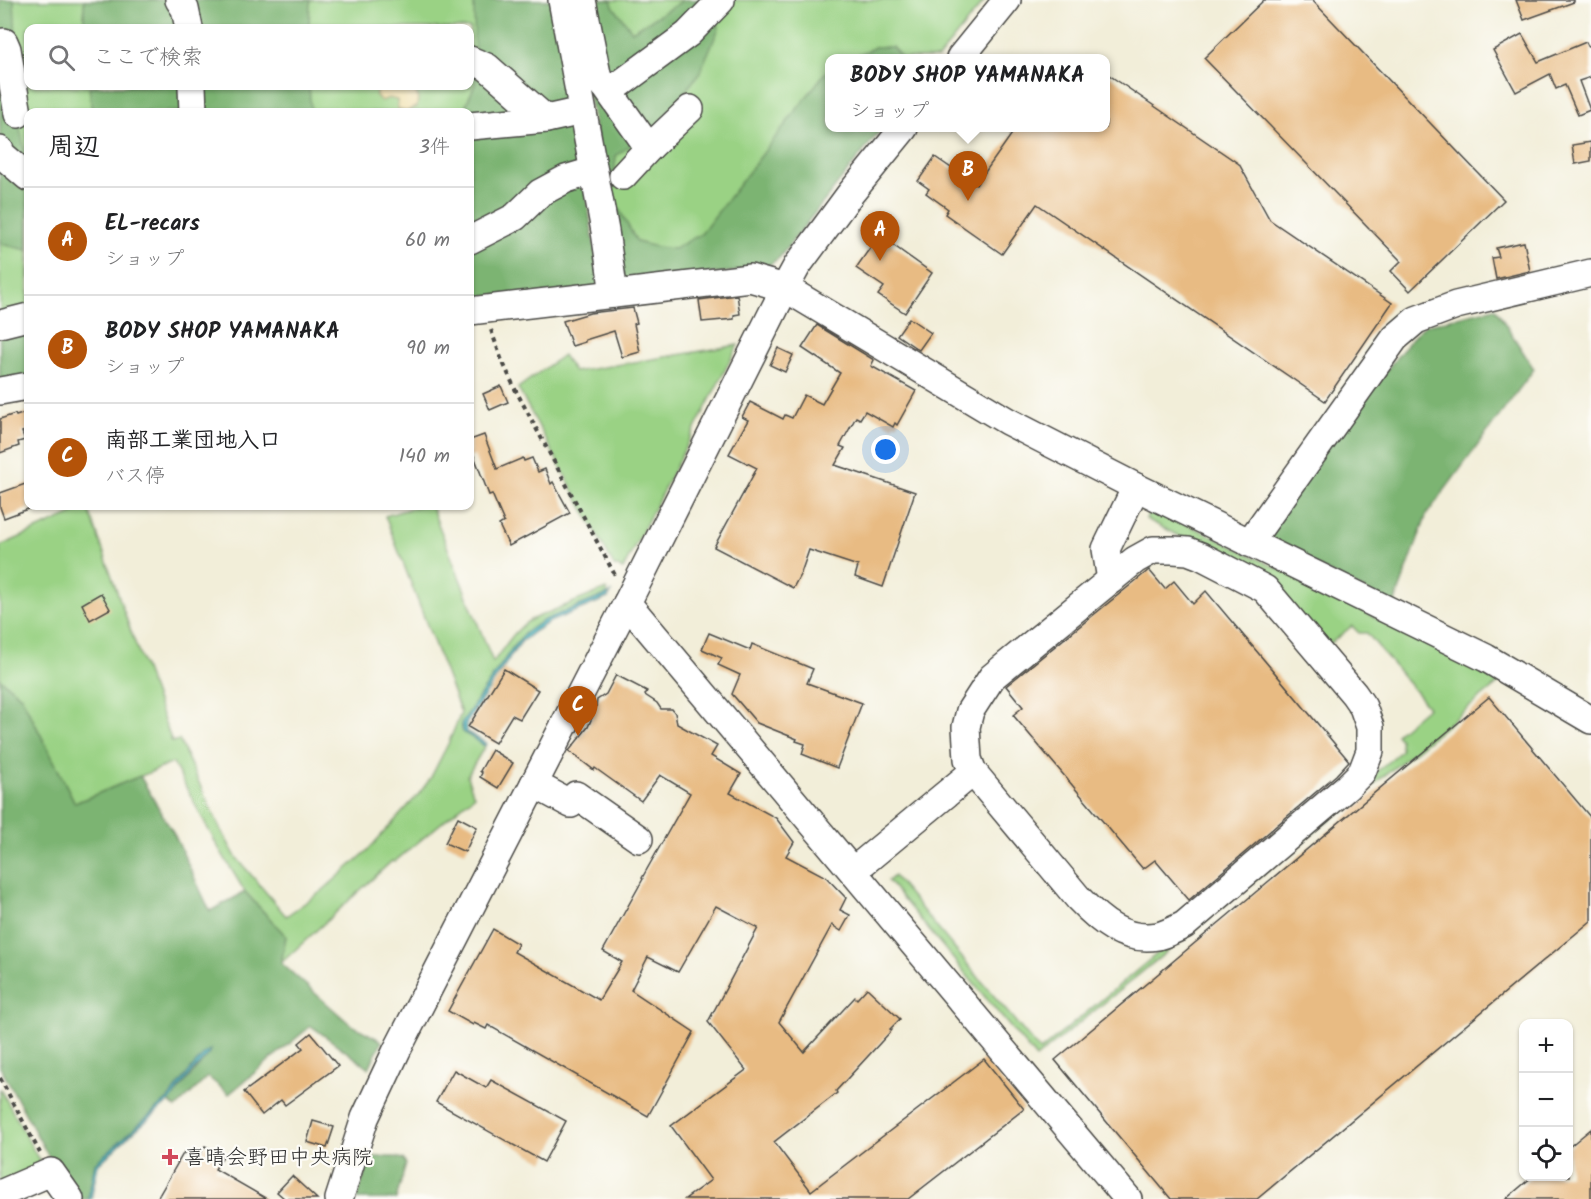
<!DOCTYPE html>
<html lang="ja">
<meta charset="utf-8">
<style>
body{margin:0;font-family:Kalam,"Klee One",sans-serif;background:#f2f2f2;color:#202124}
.controls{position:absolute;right:18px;bottom:18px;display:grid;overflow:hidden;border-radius:12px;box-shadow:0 2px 4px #0004}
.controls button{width:54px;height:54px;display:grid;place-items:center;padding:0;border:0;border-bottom:2px solid #e0e0e0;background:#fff;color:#202124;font:30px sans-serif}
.you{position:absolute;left:886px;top:450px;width:21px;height:21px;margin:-15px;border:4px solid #fff;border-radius:50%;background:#1a73e8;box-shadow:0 0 0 9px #1a73e833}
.badge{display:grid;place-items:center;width:39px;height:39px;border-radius:50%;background:#b45309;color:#fff;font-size:20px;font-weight:700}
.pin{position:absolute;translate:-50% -50px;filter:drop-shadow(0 2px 3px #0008)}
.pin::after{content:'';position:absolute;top:32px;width:21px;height:18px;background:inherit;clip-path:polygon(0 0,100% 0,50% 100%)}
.popup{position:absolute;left:825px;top:54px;width:285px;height:78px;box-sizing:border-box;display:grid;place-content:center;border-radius:12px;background:#fff;filter:drop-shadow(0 2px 4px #0005);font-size:20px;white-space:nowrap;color:#757577}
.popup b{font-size:22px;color:#202124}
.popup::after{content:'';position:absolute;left:50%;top:100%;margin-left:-12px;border:12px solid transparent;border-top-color:#fff}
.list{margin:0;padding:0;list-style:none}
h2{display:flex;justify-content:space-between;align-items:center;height:78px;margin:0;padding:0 24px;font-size:26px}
h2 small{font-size:20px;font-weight:400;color:#757577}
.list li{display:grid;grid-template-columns:39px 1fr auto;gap:18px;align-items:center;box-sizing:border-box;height:108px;padding:0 24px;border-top:2px solid #e0e0e0}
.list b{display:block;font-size:22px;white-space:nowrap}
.list p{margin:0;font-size:20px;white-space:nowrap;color:#757577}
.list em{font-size:20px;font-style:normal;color:#757577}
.icon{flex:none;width:33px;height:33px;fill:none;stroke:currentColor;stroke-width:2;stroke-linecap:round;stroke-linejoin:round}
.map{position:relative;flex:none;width:1591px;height:1199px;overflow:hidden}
.search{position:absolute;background:#fff;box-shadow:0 2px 4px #0004;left:24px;top:24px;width:450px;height:66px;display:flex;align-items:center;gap:15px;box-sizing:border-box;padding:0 21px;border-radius:12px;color:#757577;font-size:22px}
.panel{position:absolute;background:#fff;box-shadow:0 2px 4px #0004;left:24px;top:108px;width:450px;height:402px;border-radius:12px}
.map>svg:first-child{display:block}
.green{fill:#9ad284;stroke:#627e58;stroke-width:1.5;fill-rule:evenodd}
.forest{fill:#7bb472;stroke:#53704e;stroke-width:1.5}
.sand{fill:#eeda9e;stroke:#8c8264;stroke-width:1.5}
.water{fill:#3aabb5;stroke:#326b70;stroke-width:1.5}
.building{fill:#e8bb83}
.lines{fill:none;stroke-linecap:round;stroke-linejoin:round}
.minor-casing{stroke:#494845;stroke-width:30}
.path{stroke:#494845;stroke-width:4;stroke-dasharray:4.5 4.5;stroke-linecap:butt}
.minor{stroke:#fff;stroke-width:27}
.poi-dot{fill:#d1495b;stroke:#fdfcf7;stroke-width:2}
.labels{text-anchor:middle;stroke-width:4.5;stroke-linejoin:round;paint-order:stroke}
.poi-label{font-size:21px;fill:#2b2b2b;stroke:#fdfcf7;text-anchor:start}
</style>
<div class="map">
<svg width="1591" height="1199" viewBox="0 0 1591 1199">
<rect width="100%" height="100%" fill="#fdfcf7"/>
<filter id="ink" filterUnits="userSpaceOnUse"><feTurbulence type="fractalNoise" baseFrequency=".0167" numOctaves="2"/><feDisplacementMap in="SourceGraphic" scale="12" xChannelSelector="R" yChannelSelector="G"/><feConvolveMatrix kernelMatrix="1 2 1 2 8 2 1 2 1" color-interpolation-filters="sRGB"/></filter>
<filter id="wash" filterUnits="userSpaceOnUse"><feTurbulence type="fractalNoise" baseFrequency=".008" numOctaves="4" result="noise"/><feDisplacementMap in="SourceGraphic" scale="24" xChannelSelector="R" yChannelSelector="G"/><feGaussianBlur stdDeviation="1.35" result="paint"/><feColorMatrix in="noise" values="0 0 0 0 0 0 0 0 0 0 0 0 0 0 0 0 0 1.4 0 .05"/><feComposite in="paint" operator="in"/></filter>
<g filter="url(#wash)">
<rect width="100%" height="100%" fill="#f2eed9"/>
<g class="green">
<path d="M0,0H555L470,112H28V378L0,383ZM28,28H470V86H28Z"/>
<polygon points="570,0 985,0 938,58 830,58 830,128 882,128 779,258 770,264 625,281"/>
<polygon points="738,345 623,569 614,566 518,388 563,355 574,372"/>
<path d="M418,506H431L493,662C505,647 513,631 530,620L606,589L608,594L561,613L525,633L513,647L461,724L463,732L485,746L467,776L474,796L394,862L392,861L281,963L286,936L245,892L215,842L173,763L75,803L21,696L0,679V546L88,507L130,629L172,742L179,740L220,828L236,857L286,916L322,891L366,852L418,795L430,779L448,744L461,713L385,516Z"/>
<polygon points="1152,507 1338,598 1500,682 1036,1058 888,881 894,876 1040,1051 1401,751 1400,739 1396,734 1428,707 1367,633 1359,633 1352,626 1325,648 1270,583 1146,519"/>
<polygon points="0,1088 42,1166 0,1187"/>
</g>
<g class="forest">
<polygon points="0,0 14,0 20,129 27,162 28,165 28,250 0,244"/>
<polygon points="84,0 310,0 309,28 84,28"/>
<polygon points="474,0 555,0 600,281 595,288 470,304 470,112 463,112 475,84"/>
<polygon points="570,0 611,0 613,6 632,31 684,0 711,0 719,28 699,74 659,124 616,156 612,196 637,242 657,247 674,249 701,234 824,74 830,70 830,128 882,128 779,258 770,264 755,270 625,281"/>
<polygon points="875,47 892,47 902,58 852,58"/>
<polygon points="89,86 309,86 311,111 311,112 92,112"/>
<polygon points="1495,308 1534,369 1427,514 1394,605 1268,542 1267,533 1346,420 1418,331 1426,325"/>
<polygon points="28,327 28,378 0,383 0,328"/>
<polygon points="0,679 21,696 75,803 140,776 175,836 210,911 245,892 286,936 281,963 350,1024 382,1041 369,1068 311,1026 229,1094 208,1077 176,1108 169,1102 208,1055 209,1051 192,1068 169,1098 96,1163 88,1199 76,1199 58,1174 0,1067"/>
<polygon points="370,1157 395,1157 403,1159 406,1164 396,1199 357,1199"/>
</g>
<polygon class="sand" points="376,86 412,86 418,96 417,107 413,108 406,112 398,109 397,100 389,98 381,101 376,96"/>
<g class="water">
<polygon points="611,593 608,598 549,622 535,631 521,642 512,654 466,724 467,732 486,743 485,746 463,732 461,724 513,647 525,633 542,621"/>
<polygon points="210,1050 208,1055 193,1071 171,1100 130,1135 98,1165 91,1199 88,1199 95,1163 169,1098 192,1068 205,1053"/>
</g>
<g id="blocks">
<g class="building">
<polygon points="1264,0 1312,0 1504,200 1410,291 1391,271 1401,261 1204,58"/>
<polygon points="1516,0 1574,0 1574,2 1524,20"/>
<polygon points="1522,34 1538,62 1586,42 1588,46 1591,45 1591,77 1579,81 1590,110 1578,115 1565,85 1556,89 1550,74 1516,92 1493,50"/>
<polygon points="1106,73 1239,164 1270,220 1392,303 1325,401 1037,204 1002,254 945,214 948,209 926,193 929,189 918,181 935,157 976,185 1016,128 1106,128"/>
<polygon points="1591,142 1591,161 1575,164 1572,145"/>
<polygon points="879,235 932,273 905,313 878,295 884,287 856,268"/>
<polygon points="1524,242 1530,271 1496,279 1492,258 1499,257 1496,248"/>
<polygon points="737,295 740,314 734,315 734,319 702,322 699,300"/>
<polygon points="633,308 637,323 634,324 640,352 622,357 614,331 585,340 585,342 572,346 563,321 590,313"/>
<polygon points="909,318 931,333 919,350 897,335"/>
<polygon points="817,325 874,360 871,366 916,391 897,425 895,423 893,427 865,411 860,419 856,417 840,446 845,448 835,465 915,492 883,587 855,577 858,566 809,550 801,573 793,588 714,547 757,468 729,454 748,420 742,417 750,402 783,419 785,415 792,418 804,395 822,404 840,373 802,348"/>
<polygon points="778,348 793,355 785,372 770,365"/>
<polygon points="501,386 508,402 490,410 483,394"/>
<polygon points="28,412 28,430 22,432 25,440 18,442 19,446 0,453 0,419 15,414 16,416"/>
<polygon points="484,435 497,469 523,458 524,461 532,458 538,472 545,469 551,484 553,482 570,513 509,546 499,525 504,522 492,494 489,495 474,456 470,457 470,440"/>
<polygon points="28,483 28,509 4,518 0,507 0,493"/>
<polygon points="1149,570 1165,589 1174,581 1193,604 1206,591 1349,761 1336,775 1189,900 1155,860 1143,869 1013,715 1023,707 1006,686"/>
<polygon points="101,593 110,609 90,620 82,604"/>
<polygon points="709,633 750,650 752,644 813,669 807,683 862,703 837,768 802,754 805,744 796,741 797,739 757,723 732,694 740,675 718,665 722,658 702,649"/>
<polygon points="504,669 538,690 520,719 512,715 495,743 468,727"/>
<polygon points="616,675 647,691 645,695 657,703 661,709 672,709 675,713 677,724 717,746 711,756 741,774 730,793 776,818 794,842 786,856 826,877 846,898 840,910 850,915 841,931 832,925 779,1022 804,1052 855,997 857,999 867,988 900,1019 890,1029 892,1030 836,1091 837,1093 774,1142 811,1191 984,1059 1024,1109 908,1199 685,1199 711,1180 671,1126 746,1070 708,1022 758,928 716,906 678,972 648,957 631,990 694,1032 648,1116 488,1025 486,1029 474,1023 473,1025 448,1011 493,929 518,944 514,952 599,1000 622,962 603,951 643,879 642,878 690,793 660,775 641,801 595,768 594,770 569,751 588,727 596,708 597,700 606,694"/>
<polygon points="1489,697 1591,818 1591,921 1257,1199 1171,1199 1055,1060"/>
<polygon points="492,750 513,763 498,788 480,777 482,773 480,771"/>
<polygon points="458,817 477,827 465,852 445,843"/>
<polygon points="311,1033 338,1066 285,1105 281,1100 262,1115 244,1092 303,1048 299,1043"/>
<polygon points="454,1070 486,1088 491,1080 566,1121 544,1162 436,1102"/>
<polygon points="313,1121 334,1127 327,1148 307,1142"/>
<polygon points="1591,1129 1591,1199 1506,1199 1533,1176 1569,1176 1569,1147"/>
<polygon points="205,1146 223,1156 215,1169 267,1199 157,1199 184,1152 197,1159"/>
<polygon points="292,1176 317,1199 285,1199 277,1192"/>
</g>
</g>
</g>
<g filter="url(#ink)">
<use href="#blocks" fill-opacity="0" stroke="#494845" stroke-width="1.5"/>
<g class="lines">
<defs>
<g id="minor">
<polyline points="179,0 185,9 189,28"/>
<polyline points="562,0 605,231 614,294"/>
<polyline points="582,0 598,79 605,86 616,87 688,34 721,0"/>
<polyline points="4,42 7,49 18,114"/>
<polyline points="960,58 1007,0"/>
<polyline points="470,60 487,67 546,119 582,111"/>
<polyline points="192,86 193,112"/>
<polyline points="605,86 649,148"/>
<polyline points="470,126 546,119"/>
<polyline points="0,150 1,154 28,177"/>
<polyline points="623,176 649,148 690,109"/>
<polyline points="470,240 515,217 540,193 566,179 593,171"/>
<polyline points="470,311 750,278 785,288 1007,421 1136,487 1486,658 1591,720"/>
<polyline points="0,324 28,317"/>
<polyline points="0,391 28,386"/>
<polyline points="1249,543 1395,338 1416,320 1456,305 1591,273"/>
<path d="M1153,550H1173L1188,551L1201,556L1265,589L1354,694L1363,707L1370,727V751L1362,772L1347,787L1184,925C1176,929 1166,934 1158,936C1124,942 1100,921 1079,899L973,772L968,759L966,727L970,711L992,677L1135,560Z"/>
<polyline points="1111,580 1106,549 1136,487"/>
<polyline points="627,603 1128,1199"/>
<polyline points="534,784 571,804 576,795 639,839"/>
<polyline points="853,871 973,772"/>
<polyline points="0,1194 51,1172 70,1199"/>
<polyline points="339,1199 365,1118 397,1050 627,603 785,288 797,266 851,193 904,128"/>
</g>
</defs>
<use href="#minor" class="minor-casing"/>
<g class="path">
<polyline points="491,330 501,358 515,389 616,577"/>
<polyline points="0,1078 40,1153"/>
</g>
<use href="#minor" class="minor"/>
</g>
</g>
<path class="poi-dot" d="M167 1148h6v6h6v6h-6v6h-6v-6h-6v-6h6z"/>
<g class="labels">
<g class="poi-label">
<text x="184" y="1164">喜晴会野田中央病院</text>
</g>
</g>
</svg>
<div class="controls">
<button>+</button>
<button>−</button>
<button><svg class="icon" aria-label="locate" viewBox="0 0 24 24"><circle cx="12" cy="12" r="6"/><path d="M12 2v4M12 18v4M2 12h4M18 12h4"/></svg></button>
</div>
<div class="you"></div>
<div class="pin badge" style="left:880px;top:261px">A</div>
<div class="pin badge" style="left:968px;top:201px">B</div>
<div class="popup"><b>BODY SHOP YAMANAKA</b>ショップ</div>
<div class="pin badge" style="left:578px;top:736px">C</div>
<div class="search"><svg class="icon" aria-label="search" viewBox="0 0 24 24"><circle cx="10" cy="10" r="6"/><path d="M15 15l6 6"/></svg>ここで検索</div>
<section class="panel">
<h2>周辺<small>3件</small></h2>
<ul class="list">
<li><span class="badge">A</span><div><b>EL-recars</b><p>ショップ</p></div><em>60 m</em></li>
<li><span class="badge">B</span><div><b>BODY SHOP YAMANAKA</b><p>ショップ</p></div><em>90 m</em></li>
<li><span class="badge">C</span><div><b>南部工業団地入口</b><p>バス停</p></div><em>140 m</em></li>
</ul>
</section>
</div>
